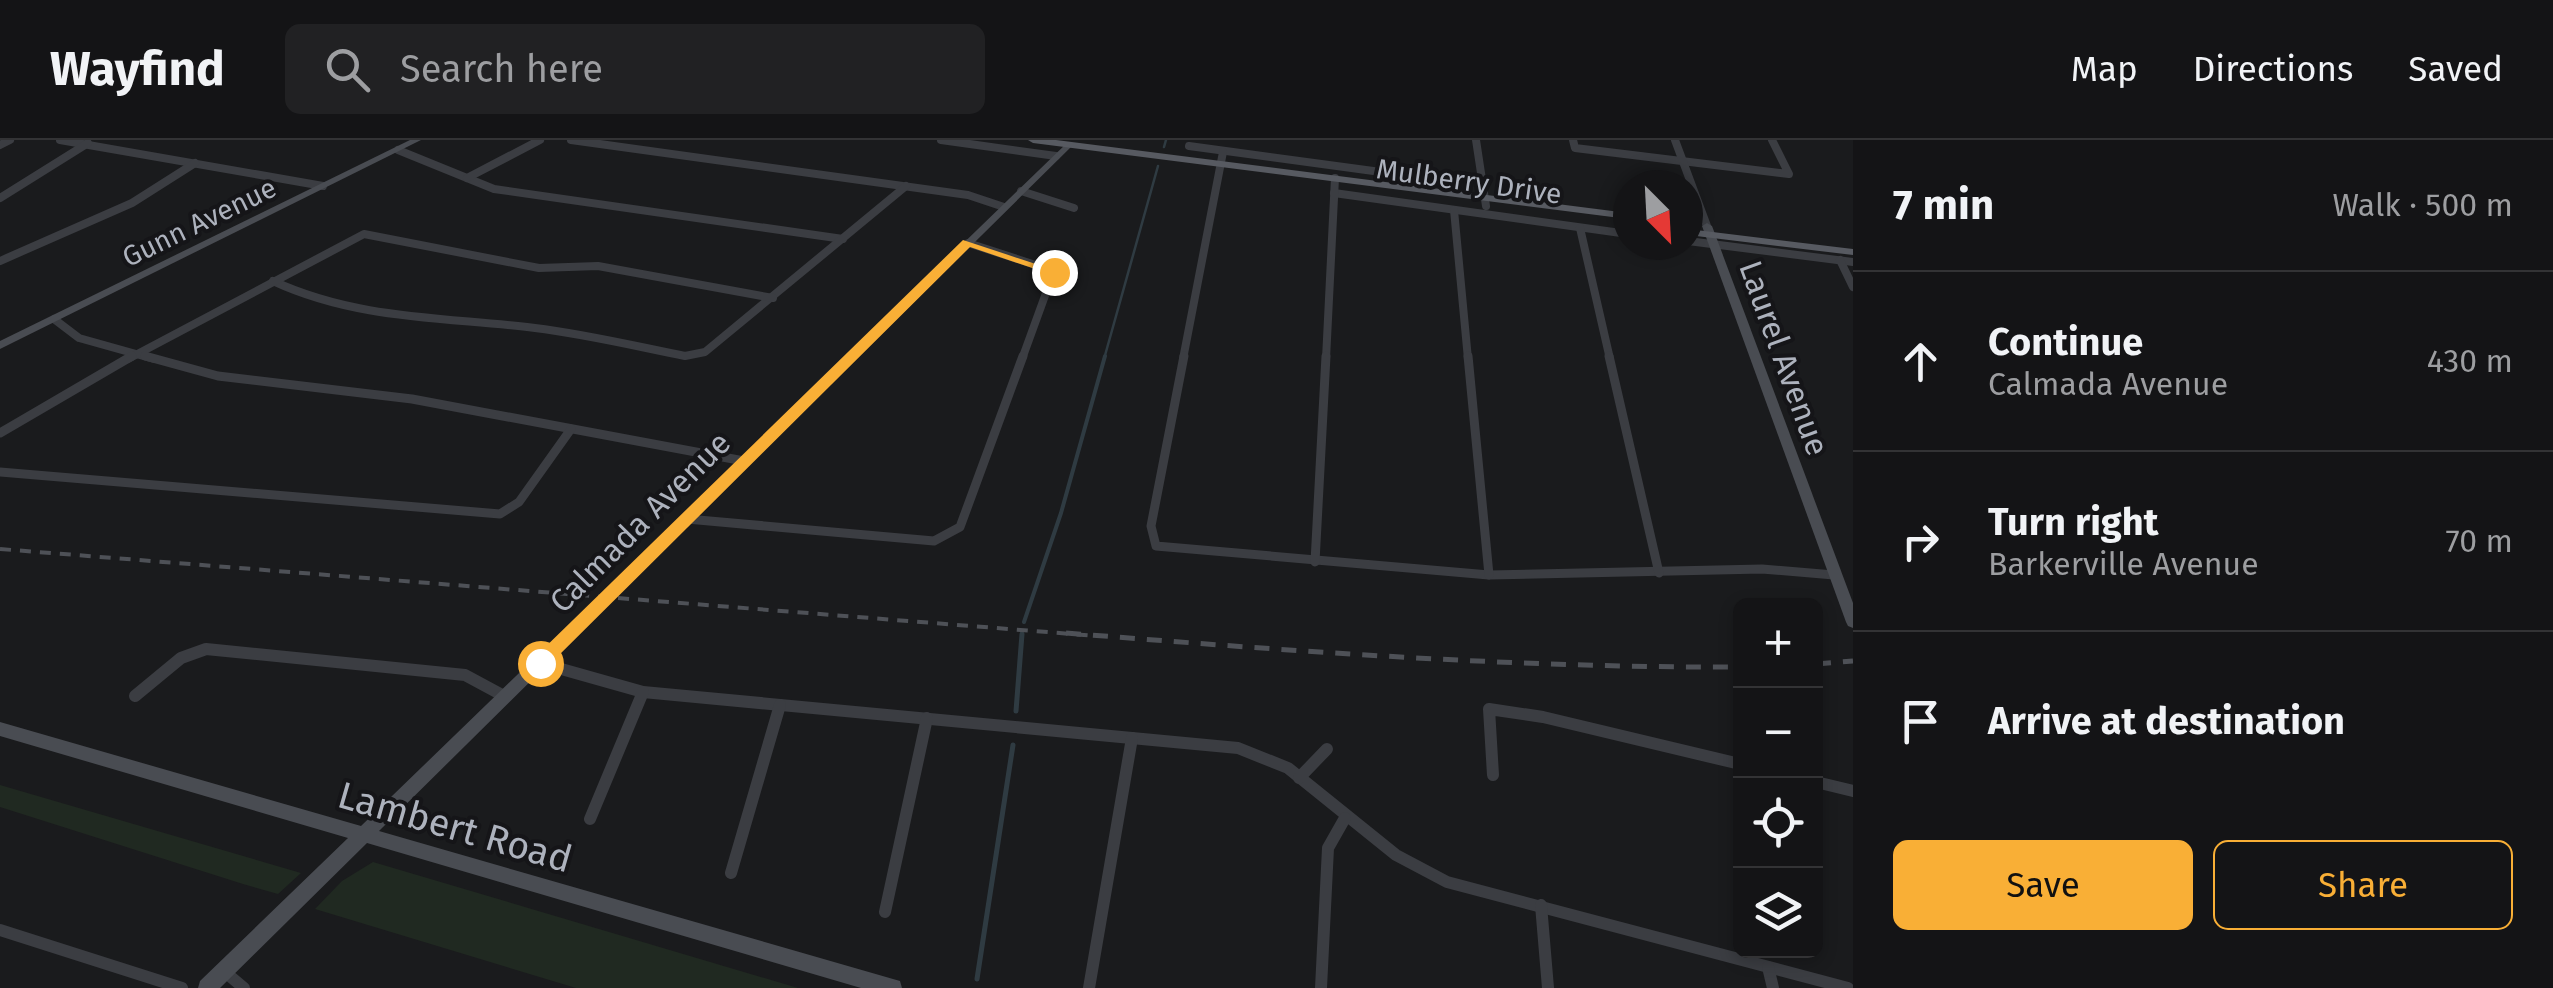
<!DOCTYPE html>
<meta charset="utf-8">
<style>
body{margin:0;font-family:"Fira Sans",sans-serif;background:#212123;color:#f1f3f6}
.controls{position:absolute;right:30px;bottom:30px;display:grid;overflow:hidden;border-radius:15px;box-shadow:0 5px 15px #0003}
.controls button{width:90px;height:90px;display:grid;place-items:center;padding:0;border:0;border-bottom:2px solid #333335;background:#141416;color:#f1f3f6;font:50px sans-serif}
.compass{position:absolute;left:1613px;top:30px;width:90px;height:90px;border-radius:50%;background:#141416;box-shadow:0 5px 15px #0003;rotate:156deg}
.stop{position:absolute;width:30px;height:30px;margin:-22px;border:8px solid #f9af36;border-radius:50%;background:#fff}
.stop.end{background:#f9af36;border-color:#fff;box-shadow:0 2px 10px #0008}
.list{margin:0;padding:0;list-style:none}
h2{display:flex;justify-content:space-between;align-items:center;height:130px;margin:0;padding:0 40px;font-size:42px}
h2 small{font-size:32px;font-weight:400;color:#9d9ea1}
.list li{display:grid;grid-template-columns:65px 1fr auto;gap:30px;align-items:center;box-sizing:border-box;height:180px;padding:0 40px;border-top:2px solid #333335}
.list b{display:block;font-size:38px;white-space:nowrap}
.list p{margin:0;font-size:32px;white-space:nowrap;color:#9d9ea1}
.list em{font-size:32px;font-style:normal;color:#9d9ea1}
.actions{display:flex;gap:20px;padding:30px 40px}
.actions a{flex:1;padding:22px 0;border:2px solid #f9af36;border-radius:15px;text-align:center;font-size:35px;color:#f9af36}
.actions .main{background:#f9af36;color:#111}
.icon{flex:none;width:55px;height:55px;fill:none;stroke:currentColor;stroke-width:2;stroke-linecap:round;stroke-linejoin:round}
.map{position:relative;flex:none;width:1853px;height:848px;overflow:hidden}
header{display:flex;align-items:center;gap:60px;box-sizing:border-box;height:140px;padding:0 50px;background:#141416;border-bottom:2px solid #333335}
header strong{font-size:48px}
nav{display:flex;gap:55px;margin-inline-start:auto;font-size:35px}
.search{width:700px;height:90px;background:#212123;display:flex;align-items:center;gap:25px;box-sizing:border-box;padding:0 35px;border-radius:15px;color:#9d9ea1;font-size:38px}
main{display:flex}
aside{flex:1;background:#141416}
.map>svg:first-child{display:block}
.green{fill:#202921}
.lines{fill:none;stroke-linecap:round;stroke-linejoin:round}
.stream-far2{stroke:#2f3b42;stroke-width:2.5}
.stream-far1{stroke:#2f3b42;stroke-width:4}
.stream{stroke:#2f3b42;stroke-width:5}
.street-far2{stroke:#3b3d42;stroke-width:8}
.street-far1{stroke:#3b3d42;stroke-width:9}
.street{stroke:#3b3d42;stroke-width:12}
.secondary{fill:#494c52;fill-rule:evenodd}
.primary{fill:#575a61;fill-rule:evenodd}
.rail-far1{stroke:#4e5157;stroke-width:4;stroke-dasharray:11 9;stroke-linecap:butt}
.rail{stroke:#4e5157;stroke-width:5;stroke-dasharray:15 12;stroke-linecap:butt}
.route{fill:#f9af36}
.labels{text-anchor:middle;stroke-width:8;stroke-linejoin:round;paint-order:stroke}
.far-street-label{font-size:28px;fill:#adb2bd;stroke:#151518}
.street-label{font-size:32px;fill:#adb2bd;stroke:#151518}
.near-street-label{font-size:38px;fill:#adb2bd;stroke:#151518}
</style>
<header>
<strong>Wayfind</strong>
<div class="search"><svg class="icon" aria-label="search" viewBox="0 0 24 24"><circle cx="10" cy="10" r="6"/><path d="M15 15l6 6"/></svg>Search here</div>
<nav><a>Map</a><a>Directions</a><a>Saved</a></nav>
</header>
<main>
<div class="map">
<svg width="1853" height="848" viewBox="0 0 1853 848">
<rect width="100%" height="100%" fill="#1a1b1d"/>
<g class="green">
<polygon points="0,645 301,733 278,754 243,744 0,667"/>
<polygon points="373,722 798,848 576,848 315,769 342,741"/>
</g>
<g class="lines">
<g class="stream-far2">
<polyline points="1164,7 1166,0"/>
<polyline points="1104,219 1158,26"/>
</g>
<polyline class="stream-far1" points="1024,482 1061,373 1105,216"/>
<g class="stream">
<polyline points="1016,571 1022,494"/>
<polyline points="977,839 1013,605"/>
</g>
<g class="street-far2">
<polyline points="60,0 323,46"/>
<polyline points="571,0 968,55 1004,67"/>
<polyline points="941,0 1056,16"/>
<polyline points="1476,0 1486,66"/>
<polyline points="1573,0 1575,8 1789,34 1772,0"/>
<polyline points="1675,0 1707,86"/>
<polyline points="0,5 10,0"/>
<polyline points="1189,6 1403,35"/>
<polyline points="398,10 494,49 843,99"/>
<polyline points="467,38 540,0"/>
<polyline points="1021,51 1074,68"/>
<polyline points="1334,53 1628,94"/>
<polyline points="0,58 88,3"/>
<polyline points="1454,70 1468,219"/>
<polyline points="1580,88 1610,219"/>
<polyline points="1688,101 1853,122"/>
<polyline points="968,103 1054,131 1022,219"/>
<polyline points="1840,120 1853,147"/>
<polyline points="0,121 132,63 195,23"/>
<path d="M273,141C357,180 445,177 535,188C585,194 635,206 685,216L705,212L906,46"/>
<polyline points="54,179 79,198 154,219"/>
<polyline points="128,219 364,94 539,128 598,126 773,158"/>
<polyline points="1183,219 1223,12"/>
<polyline points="1326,219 1335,38"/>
</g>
<g class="street-far1">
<polyline points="145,216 218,236 412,259 744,321"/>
<polyline points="1184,216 1151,386 1156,406 1489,435 1762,429 1834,435"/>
<polyline points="1468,216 1489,435"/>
<polyline points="1609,216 1659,433"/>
<polyline points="0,293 132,216"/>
<polyline points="0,332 500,374 519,362 571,289"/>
<polyline points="687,379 934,401 960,387 1023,216"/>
<polyline points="1315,422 1326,216"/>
</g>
<g class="street">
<polyline points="540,523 643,552 1238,608 1288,628 1396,715 1447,742 1848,848"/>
<polyline points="135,556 181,518 206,509 465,535 504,556"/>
<polyline points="1493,635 1489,569 1543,577 1740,624"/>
<polyline points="1299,638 1327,609"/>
<polyline points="1816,642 1853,651"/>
<polyline points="590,679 643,552"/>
<polyline points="731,733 780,565"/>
<polyline points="1541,765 1548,848"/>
<polyline points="885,772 927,578"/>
<polyline points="0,790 182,848"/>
<polyline points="1768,827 1773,848"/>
<polyline points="225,832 244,848"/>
<polyline points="1089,848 1132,598"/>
<polyline points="1321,848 1328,708 1345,678"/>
</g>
<g class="secondary">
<polygon points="410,0 421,0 0,209 0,201"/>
<polygon points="1068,2 1072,5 1071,7 379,691 893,839 900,841 902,848 861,848 367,703 220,848 198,848 200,841 348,698 0,596 0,582 361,686"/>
<polygon points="1707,83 1712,86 1853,463 1853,488 1848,486 1846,482 1702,86"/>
</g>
<g class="primary">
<polygon points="1028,0 1056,0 1628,73 1628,79 1033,3"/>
<polygon points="1688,89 1853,109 1853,115 1688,95"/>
</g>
<polyline class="rail-far1" points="0,409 1097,496"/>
<g class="rail">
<path d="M1066,493C1291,511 1514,528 1740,527"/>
<polyline points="1816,524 1853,521"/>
</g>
</g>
<polygon class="route" points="963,100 1060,132 1050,134 970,107 546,528 534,528 534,518"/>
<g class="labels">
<g class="far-street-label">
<text transform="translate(1469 41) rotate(8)" y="10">Mulberry Drive</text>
<text transform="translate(199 82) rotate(-26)" y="10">Gunn Avenue</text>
</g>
<g class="street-label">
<text transform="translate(1784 218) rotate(70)" y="11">Laurel Avenue</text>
<text transform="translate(640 382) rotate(-45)" y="11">Calmada Avenue</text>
</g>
<g class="near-street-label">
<text transform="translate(455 687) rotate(16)" y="13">Lambert Road</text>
</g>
</g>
</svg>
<div class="controls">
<button>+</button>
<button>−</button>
<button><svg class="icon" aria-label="locate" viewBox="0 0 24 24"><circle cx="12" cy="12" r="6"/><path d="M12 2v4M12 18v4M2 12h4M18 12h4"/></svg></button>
<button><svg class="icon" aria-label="layers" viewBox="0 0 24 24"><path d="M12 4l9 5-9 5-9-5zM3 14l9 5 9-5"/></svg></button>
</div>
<svg class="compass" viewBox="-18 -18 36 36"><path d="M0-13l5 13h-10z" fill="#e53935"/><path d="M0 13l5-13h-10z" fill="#9d9ea1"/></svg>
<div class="stop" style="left:540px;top:523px"></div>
<div class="stop end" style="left:1054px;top:132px"></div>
</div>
<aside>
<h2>7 min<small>Walk · 500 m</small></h2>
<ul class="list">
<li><svg class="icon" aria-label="ahead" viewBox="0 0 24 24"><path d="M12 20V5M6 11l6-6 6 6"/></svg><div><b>Continue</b><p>Calmada Avenue</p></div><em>430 m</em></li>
<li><svg class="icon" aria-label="right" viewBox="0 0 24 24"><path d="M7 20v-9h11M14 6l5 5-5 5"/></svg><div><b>Turn right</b><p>Barkerville Avenue</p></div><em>70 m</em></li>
<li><svg class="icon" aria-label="arrive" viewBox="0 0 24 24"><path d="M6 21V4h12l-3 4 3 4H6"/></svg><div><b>Arrive at destination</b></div></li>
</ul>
<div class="actions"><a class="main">Save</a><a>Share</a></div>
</aside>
</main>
